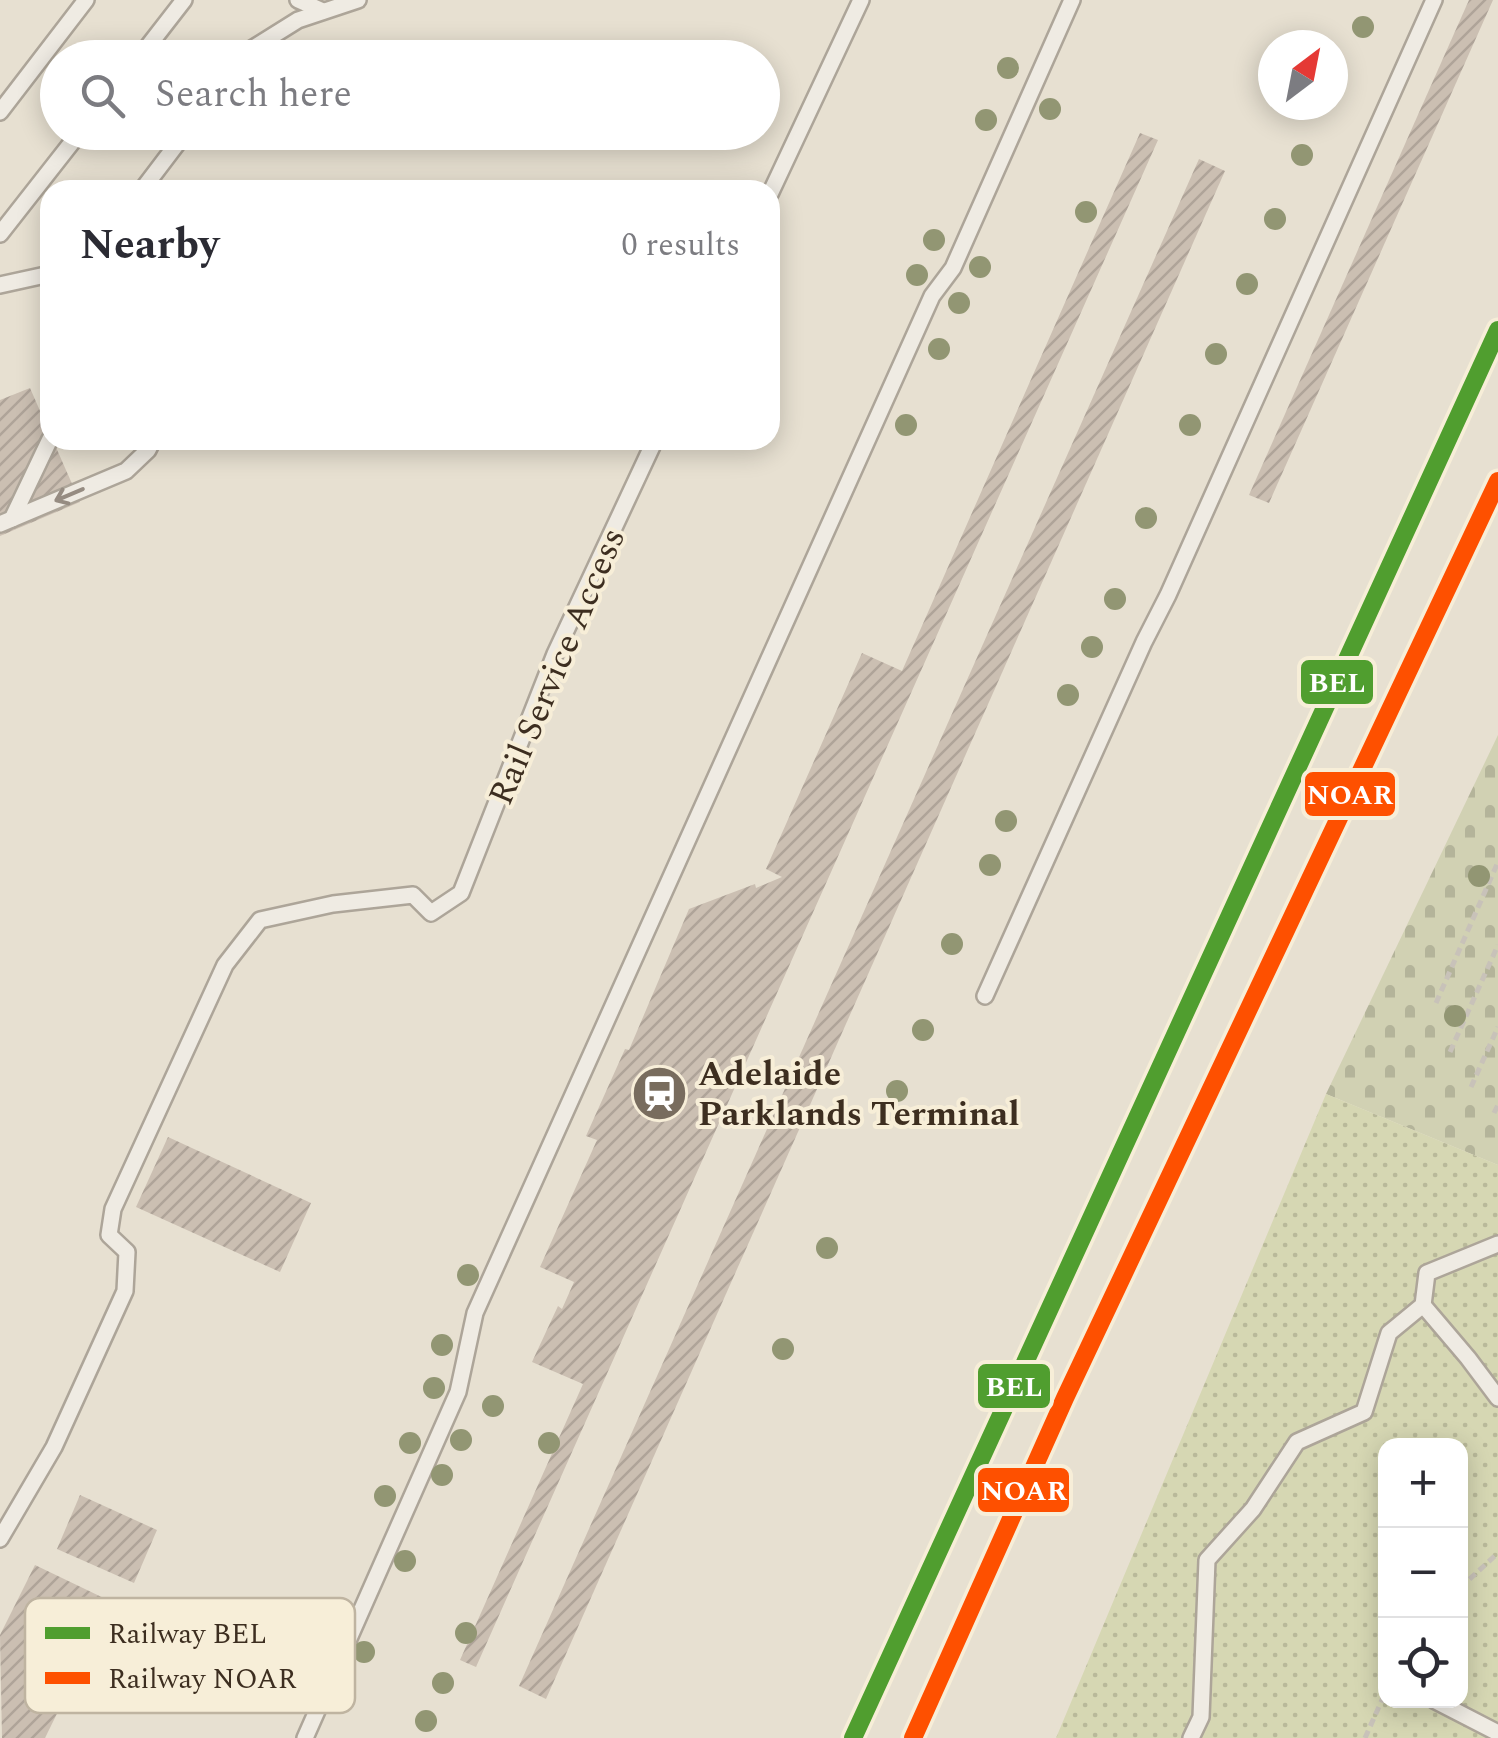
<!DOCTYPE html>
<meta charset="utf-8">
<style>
body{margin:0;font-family:Spectral,serif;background:#f2f2f3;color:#2b2b33}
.controls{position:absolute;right:30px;bottom:30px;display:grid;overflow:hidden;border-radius:20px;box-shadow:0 5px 25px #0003}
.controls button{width:90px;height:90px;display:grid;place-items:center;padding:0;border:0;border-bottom:2px solid #e1e1e2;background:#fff;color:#2b2b33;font:50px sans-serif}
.compass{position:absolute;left:1258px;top:30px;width:90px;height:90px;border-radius:50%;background:#fff;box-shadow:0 5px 25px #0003;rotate:32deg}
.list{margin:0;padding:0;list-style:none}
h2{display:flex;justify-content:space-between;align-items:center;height:130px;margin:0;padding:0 40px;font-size:42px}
h2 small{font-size:32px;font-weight:400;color:#7c7c81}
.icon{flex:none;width:55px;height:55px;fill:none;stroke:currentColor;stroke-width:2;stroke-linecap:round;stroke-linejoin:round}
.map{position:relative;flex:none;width:1498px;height:1738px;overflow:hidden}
.search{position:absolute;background:#fff;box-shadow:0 5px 25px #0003;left:40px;top:40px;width:740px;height:110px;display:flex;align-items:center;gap:25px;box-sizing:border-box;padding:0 35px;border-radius:55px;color:#7c7c81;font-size:38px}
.panel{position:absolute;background:#fff;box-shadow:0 5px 25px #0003;left:40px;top:180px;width:740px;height:270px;border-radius:30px}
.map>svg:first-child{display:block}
.cemetery{fill:url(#cemetery-stones)}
.park{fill:url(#park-dots);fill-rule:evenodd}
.building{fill:url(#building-hatch)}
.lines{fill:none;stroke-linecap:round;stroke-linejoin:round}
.lane-casing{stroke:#ada599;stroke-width:20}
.path{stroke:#c8c2b9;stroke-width:5;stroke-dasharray:8 5;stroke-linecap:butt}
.lane{stroke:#efebe3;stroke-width:15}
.rail-1-casing{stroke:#f7eed8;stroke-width:25}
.rail-2-casing{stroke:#f7eed8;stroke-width:25}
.rail-1{stroke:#509e2f;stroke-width:18}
.rail-2{stroke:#fe5000;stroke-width:18}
.tree{fill:#929673}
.oneway{stroke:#968c82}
.labels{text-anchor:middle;stroke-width:8;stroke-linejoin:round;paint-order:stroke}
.street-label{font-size:35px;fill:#3d2e20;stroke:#f7eed8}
.poi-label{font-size:35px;font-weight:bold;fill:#3d2e20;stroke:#f7eed8;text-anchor:start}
.key{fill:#f7eed8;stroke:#bfb4a1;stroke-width:2.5}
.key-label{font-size:28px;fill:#3d2e20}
.line-badge{stroke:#f7eed8;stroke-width:4}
.badge-label{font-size:28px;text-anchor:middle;font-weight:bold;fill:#fff}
</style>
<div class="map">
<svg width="1498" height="1738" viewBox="0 0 1498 1738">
<defs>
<pattern id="cemetery-stones" width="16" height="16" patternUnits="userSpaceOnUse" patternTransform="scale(2.5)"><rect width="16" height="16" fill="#d1d1b3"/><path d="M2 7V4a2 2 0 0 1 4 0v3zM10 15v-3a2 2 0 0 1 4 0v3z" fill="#b4b49a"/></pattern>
<pattern id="park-dots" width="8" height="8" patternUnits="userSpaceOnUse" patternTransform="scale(2.5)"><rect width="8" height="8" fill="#d6d7b3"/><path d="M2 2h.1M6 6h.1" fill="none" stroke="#b9b99a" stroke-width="1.8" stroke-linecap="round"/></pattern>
<pattern id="building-hatch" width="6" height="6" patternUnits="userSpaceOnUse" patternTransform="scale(2.5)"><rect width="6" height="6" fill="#cbbfb2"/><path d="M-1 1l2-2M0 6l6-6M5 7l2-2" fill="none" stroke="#afa499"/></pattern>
</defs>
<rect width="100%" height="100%" fill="#e7e0d1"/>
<polygon class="cemetery" points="1498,735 1498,1165 1326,1094"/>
<path class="park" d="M1326,1094L1498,1165V1738H1056ZM1386,1446H1460V1700H1386Z"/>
<g class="building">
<polygon points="1469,0 1493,0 1269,503 1249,495"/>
<polygon points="1140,133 1158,140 476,1667 460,1660 583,1384 532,1362 558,1306 562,1309 574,1282 540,1267 597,1140 586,1136 625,1049 629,1050 689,909 755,884 756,888 782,877 766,869 862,653 902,671"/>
<polygon points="1199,159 1225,171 546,1699 519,1686"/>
<polygon points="30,388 80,502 0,536 0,400"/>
<polygon points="168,1137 311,1203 280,1272 136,1207"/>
<polygon points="80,1495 157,1530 134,1583 57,1549"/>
<polygon points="35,1565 112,1602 45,1738 2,1738 0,1635"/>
</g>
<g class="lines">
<defs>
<g id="lane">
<polyline points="298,0 323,11"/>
<polyline points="139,58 184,0"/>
<polyline points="244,58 250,50 298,20 358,0"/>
<polyline points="0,112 86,0"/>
<polyline points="142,190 186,132"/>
<polyline points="770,194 861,0"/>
<polyline points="0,234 80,132"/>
<polyline points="0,285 50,274"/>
<polyline points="12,519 50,439"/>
<polyline points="0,524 126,471 148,450 153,440"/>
<polyline points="985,996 1144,642 1168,595 1434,0"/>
<polyline points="1423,1305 1468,1358 1498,1398"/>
<polyline points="0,1539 54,1447 125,1291 127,1252 109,1235 113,1209 225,965 260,920 333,904 413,895 431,913 461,893 555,654 655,440"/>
<polyline points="1434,1700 1498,1733"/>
<polyline points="305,1738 458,1392 475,1313 932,296 953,268 1072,0"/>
<polyline points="1191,1738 1201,1717 1207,1560 1253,1509 1297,1442 1364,1412 1389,1333 1423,1305 1427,1273 1498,1244"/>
</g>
</defs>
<use href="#lane" class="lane-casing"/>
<g class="path">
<polyline points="1436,1003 1498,862"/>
<polyline points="1450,1052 1498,945"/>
<polyline points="1471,1087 1498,1027"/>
<polyline points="1494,1113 1498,1105"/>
<polyline points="1460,1588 1498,1553"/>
<polyline points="1365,1738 1386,1691"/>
</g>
<use href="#lane" class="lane"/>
<defs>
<polyline id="rail-1" points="853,1738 1498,330"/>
<polyline id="rail-2" points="913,1738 1065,1398 1498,481"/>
</defs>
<use href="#rail-1" class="rail-1-casing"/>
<use href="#rail-2" class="rail-2-casing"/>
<use href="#rail-1" class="rail-1"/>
<use href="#rail-2" class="rail-2"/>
</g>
<g class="tree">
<circle cx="1363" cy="27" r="11"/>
<circle cx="1008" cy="68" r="11"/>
<circle cx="1050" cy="109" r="11"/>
<circle cx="986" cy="120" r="11"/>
<circle cx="1302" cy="155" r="11"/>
<circle cx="1086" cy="212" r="11"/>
<circle cx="1275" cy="219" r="11"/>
<circle cx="934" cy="240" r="11"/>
<circle cx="980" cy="267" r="11"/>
<circle cx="917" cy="275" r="11"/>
<circle cx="1247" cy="284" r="11"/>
<circle cx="959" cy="303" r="11"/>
<circle cx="939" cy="349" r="11"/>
<circle cx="1216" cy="354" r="11"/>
<circle cx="906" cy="425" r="11"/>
<circle cx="1190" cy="425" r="11"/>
<circle cx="1146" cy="518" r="11"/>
<circle cx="1115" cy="599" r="11"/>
<circle cx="1092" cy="647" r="11"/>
<circle cx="1068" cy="695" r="11"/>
<circle cx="1006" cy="821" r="11"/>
<circle cx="990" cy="865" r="11"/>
<circle cx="1479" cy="876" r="11"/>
<circle cx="952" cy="944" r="11"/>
<circle cx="1455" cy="1016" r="11"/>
<circle cx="923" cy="1030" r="11"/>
<circle cx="897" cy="1091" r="11"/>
<circle cx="827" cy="1248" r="11"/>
<circle cx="468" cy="1275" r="11"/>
<circle cx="442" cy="1345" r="11"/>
<circle cx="783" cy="1349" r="11"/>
<circle cx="434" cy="1388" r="11"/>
<circle cx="493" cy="1406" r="11"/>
<circle cx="461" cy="1440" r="11"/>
<circle cx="410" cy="1443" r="11"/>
<circle cx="549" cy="1443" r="11"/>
<circle cx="442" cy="1475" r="11"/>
<circle cx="385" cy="1496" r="11"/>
<circle cx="405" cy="1561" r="11"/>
<circle cx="466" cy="1633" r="11"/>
<circle cx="364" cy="1652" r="11"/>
<circle cx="443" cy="1683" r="11"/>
<circle cx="426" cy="1721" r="11"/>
</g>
<defs><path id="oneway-shaft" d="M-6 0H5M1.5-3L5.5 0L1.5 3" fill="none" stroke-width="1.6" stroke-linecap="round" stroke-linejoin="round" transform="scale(2.5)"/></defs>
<use class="oneway" href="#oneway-shaft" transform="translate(69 495) rotate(157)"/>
<defs>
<symbol id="station-disc" viewBox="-11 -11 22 22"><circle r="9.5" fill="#786c5e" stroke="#f7eed8"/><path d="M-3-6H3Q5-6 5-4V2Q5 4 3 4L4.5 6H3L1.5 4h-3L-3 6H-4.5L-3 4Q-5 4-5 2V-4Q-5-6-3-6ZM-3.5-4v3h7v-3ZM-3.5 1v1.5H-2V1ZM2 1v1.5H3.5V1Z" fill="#fff"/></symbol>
</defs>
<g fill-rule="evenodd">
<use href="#station-disc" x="628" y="1062" width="63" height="63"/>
</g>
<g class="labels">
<g class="street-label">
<text transform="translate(556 666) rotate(-67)" y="12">Rail Service Access</text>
</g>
<g class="poi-label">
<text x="698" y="1085">Adelaide<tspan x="698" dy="40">Parklands Terminal</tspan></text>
</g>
</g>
<rect x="25" y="1598" width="330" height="115" rx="15" class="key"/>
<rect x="45" y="1627" width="45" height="12" fill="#509e2f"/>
<rect x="45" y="1672" width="45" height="12" fill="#fe5000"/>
<g class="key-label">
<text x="108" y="1643">Railway BEL</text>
<text x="108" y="1688">Railway NOAR</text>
</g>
<g class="line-badge">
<rect x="1299" y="658" width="76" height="48" rx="10" fill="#509e2f"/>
<rect x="1303" y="770" width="94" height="48" rx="10" fill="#fe5000"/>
<rect x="976" y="1362" width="76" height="48" rx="10" fill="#509e2f"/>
<rect x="976" y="1466" width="95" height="48" rx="10" fill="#fe5000"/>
</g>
<g class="badge-label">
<text x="1337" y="692">BEL</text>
<text x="1350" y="804">NOAR</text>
<text x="1014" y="1396">BEL</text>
<text x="1024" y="1500">NOAR</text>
</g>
</svg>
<div class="controls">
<button>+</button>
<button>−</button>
<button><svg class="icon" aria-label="locate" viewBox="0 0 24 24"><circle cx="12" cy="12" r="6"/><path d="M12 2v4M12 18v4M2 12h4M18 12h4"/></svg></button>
</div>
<svg class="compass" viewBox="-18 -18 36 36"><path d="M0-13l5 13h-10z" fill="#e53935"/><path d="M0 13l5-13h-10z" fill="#7c7c81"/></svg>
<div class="search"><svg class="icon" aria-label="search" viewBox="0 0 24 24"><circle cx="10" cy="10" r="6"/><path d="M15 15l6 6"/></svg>Search here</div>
<section class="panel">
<h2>Nearby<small>0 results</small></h2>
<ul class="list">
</ul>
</section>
</div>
